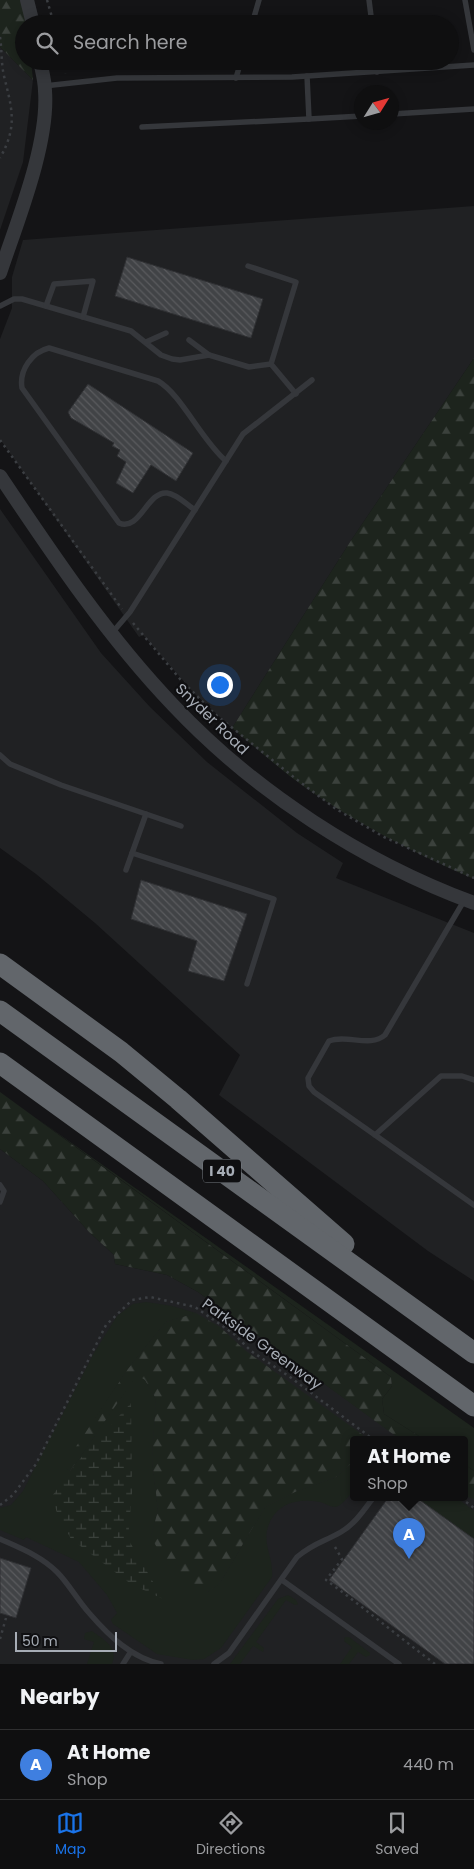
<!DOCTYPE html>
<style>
body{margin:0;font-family:Poppins,sans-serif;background:#1d1d1e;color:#f1f3f6}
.compass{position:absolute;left:354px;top:85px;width:45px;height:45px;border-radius:50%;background:#0f0f10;box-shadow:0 2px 12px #0003;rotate:53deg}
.scale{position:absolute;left:15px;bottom:12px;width:102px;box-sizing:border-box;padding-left:5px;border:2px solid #a7adb6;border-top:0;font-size:14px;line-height:18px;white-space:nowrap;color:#a7adb6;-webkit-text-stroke:4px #0f0f11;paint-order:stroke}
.you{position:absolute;left:219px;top:684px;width:18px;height:18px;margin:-12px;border:4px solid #fff;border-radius:50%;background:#1a73e8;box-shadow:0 0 0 8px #1a73e833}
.badge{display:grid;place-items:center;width:32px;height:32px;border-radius:50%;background:#1a73e8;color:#fff;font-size:16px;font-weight:700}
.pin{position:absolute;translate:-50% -41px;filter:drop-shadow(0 1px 2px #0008)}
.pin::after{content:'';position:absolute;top:26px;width:18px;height:15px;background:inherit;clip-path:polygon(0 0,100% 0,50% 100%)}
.popup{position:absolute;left:350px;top:1436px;width:118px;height:65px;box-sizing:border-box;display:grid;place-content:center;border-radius:5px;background:#0f0f10;filter:drop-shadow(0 1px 4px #0005);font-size:16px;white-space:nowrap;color:#9b9c9f}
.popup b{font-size:19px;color:#f1f3f6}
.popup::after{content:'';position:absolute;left:50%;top:100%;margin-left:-10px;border:10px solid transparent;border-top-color:#0f0f10}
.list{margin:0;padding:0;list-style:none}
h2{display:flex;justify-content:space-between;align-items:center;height:65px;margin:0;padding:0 20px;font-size:21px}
h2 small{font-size:16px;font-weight:400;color:#9b9c9f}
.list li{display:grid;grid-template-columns:32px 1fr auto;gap:15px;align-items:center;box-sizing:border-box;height:70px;padding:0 20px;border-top:1px solid #2f2f30}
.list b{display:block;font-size:19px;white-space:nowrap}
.list p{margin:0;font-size:16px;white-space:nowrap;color:#9b9c9f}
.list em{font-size:16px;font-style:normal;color:#9b9c9f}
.icon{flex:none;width:28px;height:28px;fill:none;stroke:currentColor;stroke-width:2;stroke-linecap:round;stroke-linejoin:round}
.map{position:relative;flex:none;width:474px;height:1664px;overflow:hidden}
.search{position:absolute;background:#0f0f10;box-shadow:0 2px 12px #0003;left:15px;right:15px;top:15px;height:55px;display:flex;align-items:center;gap:12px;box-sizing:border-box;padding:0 18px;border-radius:28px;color:#9b9c9f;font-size:19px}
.sheet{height:135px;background:#0f0f10}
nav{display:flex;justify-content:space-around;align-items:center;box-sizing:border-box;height:70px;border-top:1px solid #2f2f30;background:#0f0f10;font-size:14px;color:#9b9c9f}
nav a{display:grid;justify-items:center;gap:2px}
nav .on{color:#1a73e8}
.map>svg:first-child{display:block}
.built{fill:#202123}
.green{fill:#1d241d}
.forest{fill:url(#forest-firs)}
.wetland{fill:url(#wetland-marsh)}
.building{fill:url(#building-back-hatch);stroke:#2e2f32}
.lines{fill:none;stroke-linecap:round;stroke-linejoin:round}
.path{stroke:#3b3e42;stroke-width:2.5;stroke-dasharray:2.5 4;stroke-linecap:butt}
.service{stroke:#35373b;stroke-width:5.5}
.tertiary{stroke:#35373b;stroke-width:14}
.motorway{stroke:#62666b;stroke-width:21}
.labels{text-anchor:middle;stroke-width:4.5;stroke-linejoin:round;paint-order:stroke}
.shield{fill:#0f0f11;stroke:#797e84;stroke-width:1}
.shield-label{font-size:14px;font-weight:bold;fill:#a7adb6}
.street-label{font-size:15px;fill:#a7adb6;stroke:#0f0f11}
</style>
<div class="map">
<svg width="474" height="1664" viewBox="0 0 474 1664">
<defs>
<pattern id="forest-firs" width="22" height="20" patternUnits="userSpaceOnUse" patternTransform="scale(1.25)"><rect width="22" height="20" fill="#1d241d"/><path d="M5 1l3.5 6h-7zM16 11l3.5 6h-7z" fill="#3b413c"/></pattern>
<pattern id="wetland-marsh" width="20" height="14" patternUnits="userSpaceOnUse" patternTransform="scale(1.25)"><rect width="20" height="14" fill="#1d241d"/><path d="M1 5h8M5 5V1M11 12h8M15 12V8" fill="none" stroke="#3b413c"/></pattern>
<pattern id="building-back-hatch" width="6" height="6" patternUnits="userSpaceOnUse" patternTransform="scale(1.25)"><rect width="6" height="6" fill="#414346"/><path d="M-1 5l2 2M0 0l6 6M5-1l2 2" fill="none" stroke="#5a5b5e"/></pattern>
</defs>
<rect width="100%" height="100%" fill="#141416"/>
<g class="built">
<polygon points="0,47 33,80 23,162 0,230"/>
<polygon points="474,206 474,358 350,542 232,728 195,694 143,635 139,637 0,439 0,339 12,308 12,277 23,240"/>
<polygon points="0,509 101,653 150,707 207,762 297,833 343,863 336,878 474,933 474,1281 428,1251 219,1095 240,1055 95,923 36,874 0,848"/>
<polygon points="0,1149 43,1181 89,1232 114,1255 115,1264 167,1275 198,1292 402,1440 354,1440 354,1498 464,1498 464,1484 474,1492 474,1664 0,1664"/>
</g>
<g class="green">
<polygon points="35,1117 474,1428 474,1471 464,1464 464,1440 425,1440 384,1414 382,1399 392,1386 391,1377"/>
<path d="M146,1302L172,1306L196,1313L166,1322L128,1369L64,1466L70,1471L137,1374L145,1380L156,1399L152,1459L158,1510L151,1537L207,1592L219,1584L265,1507L297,1491L336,1477L354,1461C354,1469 356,1482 354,1488C351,1494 341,1507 335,1507C330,1507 325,1503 320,1502C299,1498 278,1502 269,1524C261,1543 274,1558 272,1577L221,1648L204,1659L193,1660L157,1654L113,1624L111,1620L117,1613L107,1595L79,1562L26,1537L24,1540L0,1530V1508L11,1505L23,1491L94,1353L117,1316L133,1304Z"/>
<polygon points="417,1498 457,1498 474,1511 474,1539"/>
<polygon points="288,1595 296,1600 298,1604 295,1605 286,1600 256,1642 264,1648 263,1652 253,1646 240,1664 230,1664 278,1599"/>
<path d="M92,1631C104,1640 119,1647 112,1664H87L94,1642L84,1639L85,1633Z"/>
<polygon points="345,1637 349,1637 370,1653 370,1655 366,1657 358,1652 349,1664 340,1664 352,1647 344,1641"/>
</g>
<g class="forest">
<polygon points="0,0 21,0 27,24 24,24 24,61 31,61 33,80 0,47"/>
<path d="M474,358V879C416,854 358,824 306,788C280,770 257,748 232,728L350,542Z"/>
<polygon points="0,1092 391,1377 392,1386 382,1399 384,1414 425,1440 401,1440 198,1292 167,1275 115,1264 114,1255 89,1232 43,1181 0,1149"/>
<path d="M196,1313L220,1327L246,1351L363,1435L361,1440H354V1461L336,1477L297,1491L265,1507L219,1584C215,1587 210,1591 206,1592C181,1597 161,1554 151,1537L158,1510L152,1459L156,1399L145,1380L137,1375L70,1471L63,1466L128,1369L166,1322Z"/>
<polygon points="464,1464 474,1471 474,1499 464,1496"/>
</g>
<polygon class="wetland" points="131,1403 132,1493 128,1539 163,1599 131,1584 71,1539 57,1513 52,1496 84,1454"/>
<g class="building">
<polygon points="127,257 263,299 251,338 115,296"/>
<polygon points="88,384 193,453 176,481 151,465 133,493 116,483 126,462 117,456 120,450 112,446 114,443 71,418 68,412"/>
<polygon points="141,880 247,914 224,981 188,971 197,941 131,919"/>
<polygon points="388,1498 417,1498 474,1539 474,1664 445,1664 329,1580"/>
<polygon points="0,1558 31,1568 16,1618 0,1613"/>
</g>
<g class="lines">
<g class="path">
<polyline points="47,0 54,24"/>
<path d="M0,37C2,50 1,63 4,76C12,109 18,126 0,158"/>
<polyline points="64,61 65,74"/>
<polyline points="0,440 122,609"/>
<polyline points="133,623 180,679 215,714 296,779 336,809 384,837 474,878"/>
<polyline points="461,1498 474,1508"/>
<polyline points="0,1505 13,1495 36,1464 106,1325 132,1300 150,1297 195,1307 234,1334 251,1351 290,1377 374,1440"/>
<path d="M335,1547L342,1559L326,1580C363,1607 398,1636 435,1664"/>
<polyline points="0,1639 6,1618"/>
</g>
<g class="service">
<polyline points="369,0 372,24"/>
<polyline points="465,0 474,50"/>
<polyline points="252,24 259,0"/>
<polyline points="376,61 377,72"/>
<polyline points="307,76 309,119 362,116"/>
<polyline points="236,78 241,61"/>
<polyline points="44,86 117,78 292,77 474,65"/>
<polyline points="392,114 474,109"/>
<polyline points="142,127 309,119"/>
<polyline points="248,266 296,282 271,364"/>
<polyline points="0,306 14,299 22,299 131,331 161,355 172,359 180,360 209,355 249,367 271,364 296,394"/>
<polyline points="46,306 54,284 93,281 83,317"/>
<polyline points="189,340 209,355"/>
<polyline points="146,342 166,333"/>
<path d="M195,510C187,505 177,494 167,493C147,491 140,532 119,523L22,388C19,370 32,352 49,348L158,381C181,394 202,441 226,461"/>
<polyline points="112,633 130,612 243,434 312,380"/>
<polyline points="0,755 10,764 61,785 181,826"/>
<polyline points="132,853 274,899 247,984"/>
<polyline points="126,870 146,814"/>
<path d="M465,899L385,1035C370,1048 347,1034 329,1041L308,1078L309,1086L314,1092L375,1135L441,1076H462L474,1080"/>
<polyline points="375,1135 474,1205"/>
<polyline points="0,1185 4,1191 0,1202"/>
<path d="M0,1539C20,1548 41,1556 57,1572C69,1584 78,1601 90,1614C109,1636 132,1658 161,1664"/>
<polyline points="282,1580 399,1664"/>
<polyline points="123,1664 130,1653"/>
<path d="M214,1664L229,1653L297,1557C315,1542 324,1542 341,1532C355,1524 364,1510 373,1498"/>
</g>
<g class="tertiary">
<polyline points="27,0 33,24"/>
<path d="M0,273C17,222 49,144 45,91C45,81 42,71 40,61"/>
<path d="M0,476C53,555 107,636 173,705C255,792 363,862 474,903"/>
</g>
<g class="motorway">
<polyline points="0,964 121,1052 178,1099 344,1244"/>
<polyline points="0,1011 474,1353"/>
<polyline points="0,1063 474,1406"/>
</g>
</g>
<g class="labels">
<rect class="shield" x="203" y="1159.5" width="38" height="23" rx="4"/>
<g class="shield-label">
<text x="222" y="1176">I 40</text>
</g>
<g class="street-label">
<text transform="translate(212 719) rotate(44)" y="5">Snyder Road</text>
<text transform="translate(262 1344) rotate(36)" y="5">Parkside Greenway</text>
</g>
</g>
</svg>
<svg class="compass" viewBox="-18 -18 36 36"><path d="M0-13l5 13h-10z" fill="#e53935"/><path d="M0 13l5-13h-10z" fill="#9b9c9f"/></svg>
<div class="scale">50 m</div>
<div class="you"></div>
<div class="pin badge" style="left:409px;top:1559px;background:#3f7fe0">A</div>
<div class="popup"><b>At Home</b>Shop</div>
<div class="search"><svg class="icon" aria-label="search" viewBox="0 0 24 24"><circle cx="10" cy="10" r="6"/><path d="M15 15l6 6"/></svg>Search here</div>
</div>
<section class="sheet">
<h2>Nearby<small></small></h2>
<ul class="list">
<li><span class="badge" style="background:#3f7fe0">A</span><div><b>At Home</b><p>Shop</p></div><em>440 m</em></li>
</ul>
</section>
<nav>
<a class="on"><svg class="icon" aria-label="map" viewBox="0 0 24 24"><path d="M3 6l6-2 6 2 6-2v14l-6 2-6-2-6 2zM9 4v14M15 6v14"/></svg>Map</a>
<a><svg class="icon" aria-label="directions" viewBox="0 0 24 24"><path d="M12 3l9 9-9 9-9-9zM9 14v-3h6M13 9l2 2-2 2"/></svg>Directions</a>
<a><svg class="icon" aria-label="saved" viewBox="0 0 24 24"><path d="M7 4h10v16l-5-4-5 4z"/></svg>Saved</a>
</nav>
